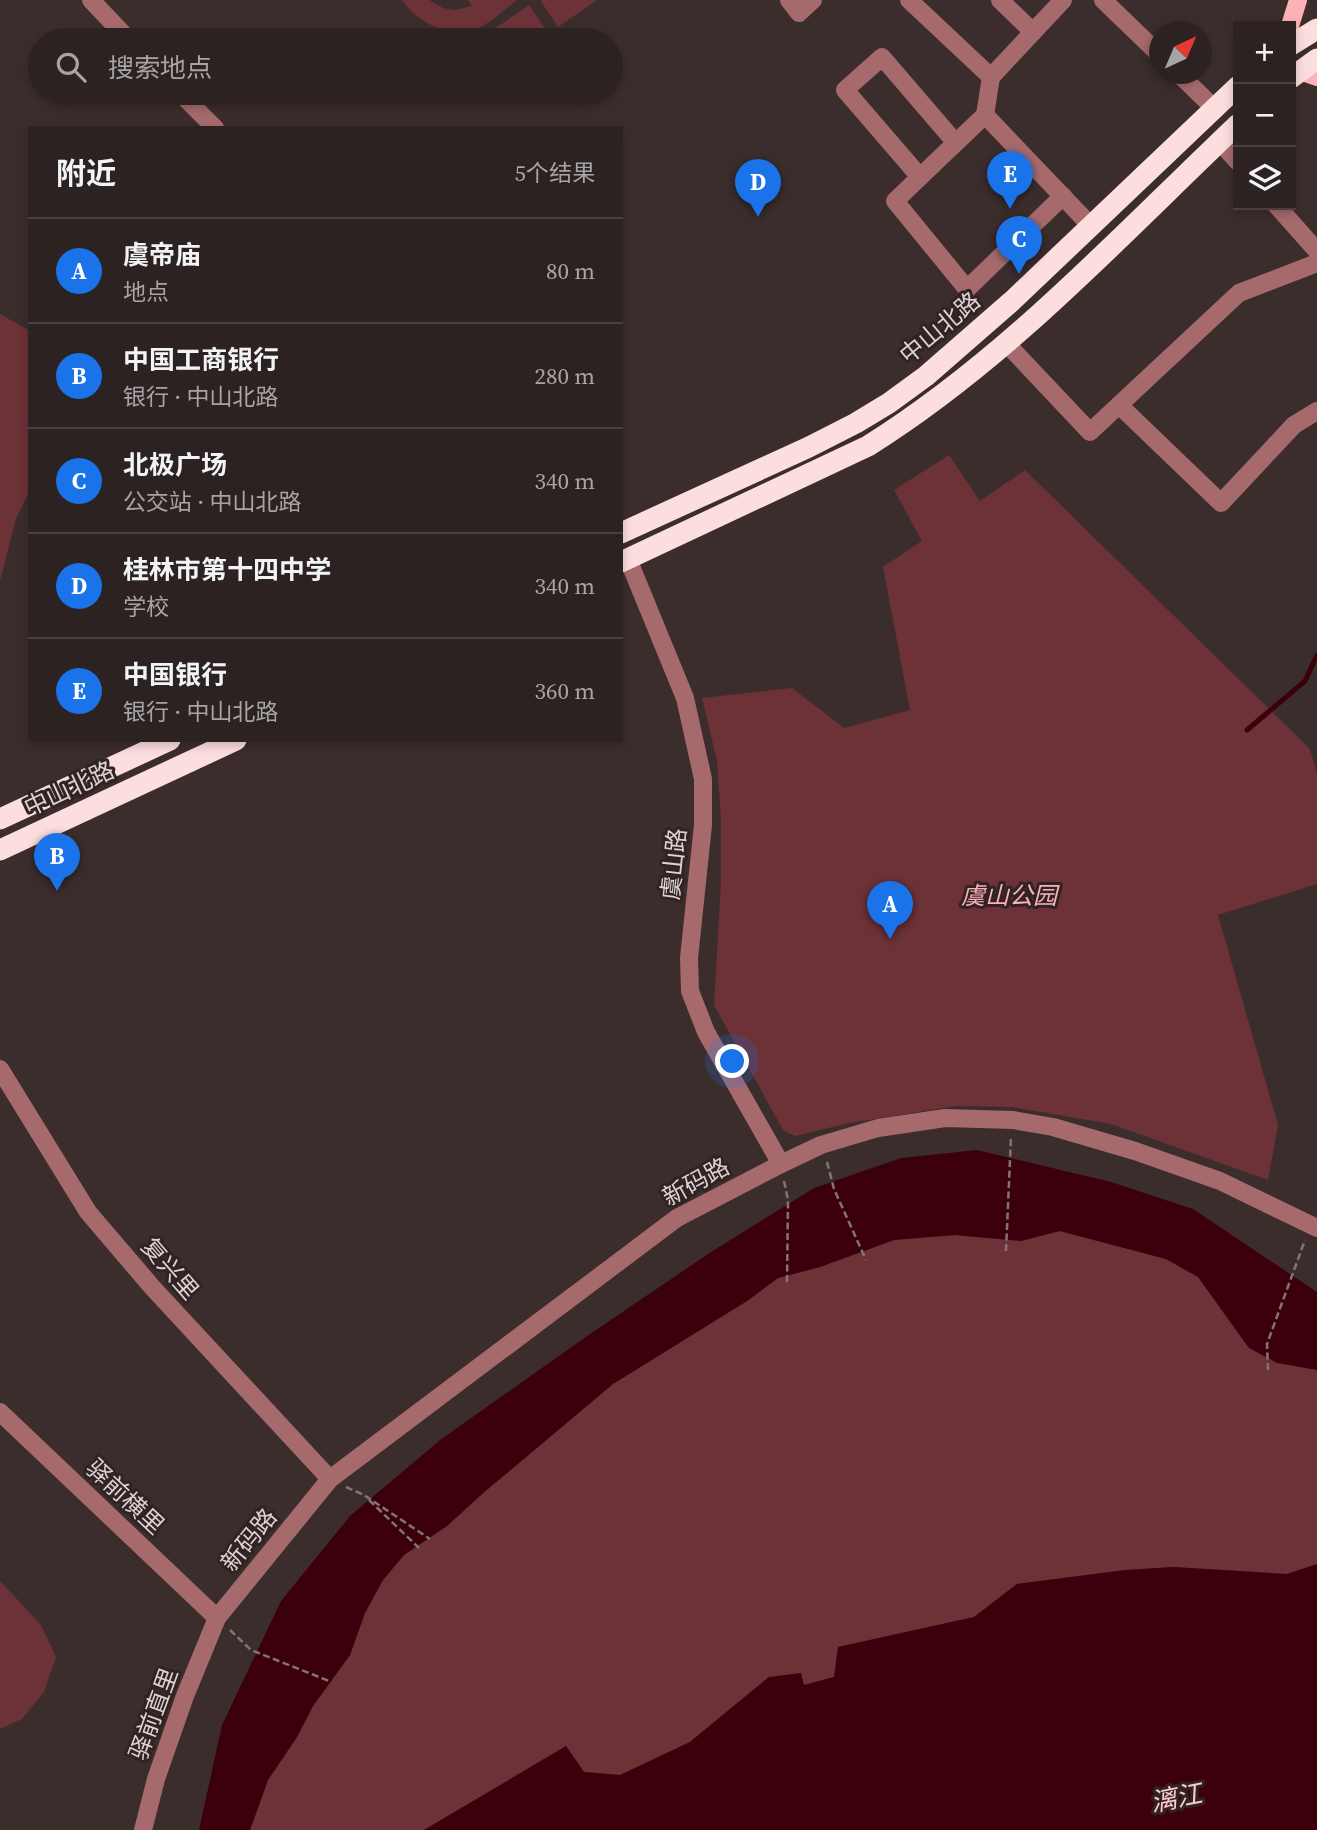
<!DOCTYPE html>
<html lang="zh">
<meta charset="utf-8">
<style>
body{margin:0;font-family:"Source Serif 4","Noto Sans SC",serif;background:#352a2a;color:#f1f3f6}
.controls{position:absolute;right:21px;top:21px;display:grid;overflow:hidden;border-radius:0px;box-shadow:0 4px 10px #0003}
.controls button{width:63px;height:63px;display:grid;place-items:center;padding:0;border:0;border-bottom:2px solid #483f40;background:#2d2222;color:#f1f3f6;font:35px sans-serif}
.compass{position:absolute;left:1149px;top:21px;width:63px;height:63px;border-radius:50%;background:#2d2222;box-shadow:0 4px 10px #0003;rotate:44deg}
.you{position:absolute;left:733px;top:1062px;width:24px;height:24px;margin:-18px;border:5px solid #fff;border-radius:50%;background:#1a73e8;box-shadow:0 0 0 10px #1a73e833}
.badge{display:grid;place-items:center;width:46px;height:46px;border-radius:50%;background:#1a73e8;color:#fff;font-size:23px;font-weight:700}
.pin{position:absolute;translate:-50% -58px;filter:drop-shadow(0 2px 4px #0008)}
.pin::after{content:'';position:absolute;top:37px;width:24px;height:21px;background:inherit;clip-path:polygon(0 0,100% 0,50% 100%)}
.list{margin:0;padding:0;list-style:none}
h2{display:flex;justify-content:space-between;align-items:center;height:91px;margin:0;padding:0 28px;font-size:30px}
h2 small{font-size:23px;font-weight:400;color:#a7a4a5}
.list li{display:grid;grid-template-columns:46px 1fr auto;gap:21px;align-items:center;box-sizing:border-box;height:105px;padding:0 28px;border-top:2px solid #483f40}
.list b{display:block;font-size:26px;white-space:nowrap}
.list p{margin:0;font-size:23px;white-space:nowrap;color:#a7a4a5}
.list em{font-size:23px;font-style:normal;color:#a7a4a5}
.icon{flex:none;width:38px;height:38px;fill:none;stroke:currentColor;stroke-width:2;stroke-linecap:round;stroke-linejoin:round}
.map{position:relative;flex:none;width:1317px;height:1830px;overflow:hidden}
.search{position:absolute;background:#2d2222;box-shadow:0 4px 10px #0003;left:28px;top:28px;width:595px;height:77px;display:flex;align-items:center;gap:18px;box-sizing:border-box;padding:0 24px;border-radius:38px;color:#a7a4a5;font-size:26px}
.panel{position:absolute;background:#2d2222;box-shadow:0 4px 10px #0003;left:28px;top:126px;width:595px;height:616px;border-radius:0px}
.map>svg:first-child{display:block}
.green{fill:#6c3237}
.water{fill:#3c000d}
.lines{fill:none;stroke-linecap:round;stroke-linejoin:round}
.stream{stroke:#3c000d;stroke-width:5}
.path{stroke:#807474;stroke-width:2.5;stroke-dasharray:7 3.5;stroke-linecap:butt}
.minor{stroke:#a66a6d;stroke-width:18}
.major{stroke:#fdb2b5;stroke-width:18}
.highway{stroke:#fddedf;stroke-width:21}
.labels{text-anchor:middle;stroke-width:6;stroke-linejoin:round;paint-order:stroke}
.street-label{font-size:24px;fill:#dbd2d2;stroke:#312324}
.park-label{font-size:24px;font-style:italic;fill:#fbb2b5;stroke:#312324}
.water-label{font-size:26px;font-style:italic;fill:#fccacb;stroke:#312324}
</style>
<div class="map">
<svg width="1317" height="1830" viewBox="0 0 1317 1830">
<rect width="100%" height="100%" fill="#3c2d2d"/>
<g class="green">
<path d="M402,0H429L443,8L454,10L472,6L468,0H517C505,9 490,24 476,29C448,39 417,22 402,0Z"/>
<polygon points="540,0 597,0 558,27"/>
<polygon points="529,5 549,34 541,40 478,40"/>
<polygon points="0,314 30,331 30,491 16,518 0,581"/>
<polygon points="949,455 980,501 1025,470 1310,749 1317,774 1317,884 1218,915 1278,1125 1268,1180 1111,1124 1012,1107 955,1106 849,1123 795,1136 783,1130 714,1005 721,881 721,820 717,761 702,698 792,688 844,728 910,710 883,567 922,541 894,490"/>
<polygon points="1059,1231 1166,1259 1198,1277 1249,1348 1317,1370 1317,1564 1287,1574 1173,1567 1125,1570 1017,1584 974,1617 838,1647 834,1677 804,1685 769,1677 690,1742 620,1775 584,1772 566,1746 424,1830 250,1830 268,1780 297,1737 313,1706 350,1655 365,1613 383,1580 404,1555 447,1526 482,1494 613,1384 747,1301 778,1278 820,1267 894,1240 955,1235 1021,1241"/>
<polygon points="0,1581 41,1625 56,1657 44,1692 22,1719 0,1729"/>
</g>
<g class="water">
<polygon points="977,1150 1111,1182 1193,1209 1317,1292 1317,1370 1277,1363 1249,1348 1198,1277 1166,1259 1060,1231 1021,1241 955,1235 894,1240 820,1267 778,1278 747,1301 613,1384 482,1494 447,1526 404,1555 383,1580 365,1613 350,1655 313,1706 297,1737 268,1780 250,1830 199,1830 222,1725 281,1601 350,1516 440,1440 590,1334 711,1252 814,1188 901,1158"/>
<polygon points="1317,1564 1317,1830 424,1830 566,1746 584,1772 620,1775 690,1742 769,1677 801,1673 804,1685 834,1677 838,1647 974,1617 1017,1584 1125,1570 1173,1567 1287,1574"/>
</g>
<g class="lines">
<polyline class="stream" points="1247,730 1305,681 1317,655"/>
<g class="path">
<polyline points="827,1162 834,1189 866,1260"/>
<polyline points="784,1181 788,1200 787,1282"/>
<polyline points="1006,1251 1011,1137"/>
<polyline points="1268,1370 1267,1344 1305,1240"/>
<polyline points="346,1487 364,1495 430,1539"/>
<polyline points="369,1500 419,1548"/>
<polyline points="230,1630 251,1650 329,1681"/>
</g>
<g class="minor">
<polyline points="91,0 129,40"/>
<polyline points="789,0 799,13 813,0"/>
<polyline points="909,0 991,77 1033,32 1000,0"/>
<polyline points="1103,0 1160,55"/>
<polyline points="1033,32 1063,0"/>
<polyline points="1179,74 1215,109"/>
<polyline points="991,77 985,115 1091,226"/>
<polyline points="180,93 215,128"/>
<polyline points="955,142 882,57 845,90 920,177 985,115"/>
<polyline points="1220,142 1238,162"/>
<polyline points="920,177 895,201 967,289 1063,196"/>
<polyline points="1276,205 1317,251"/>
<polyline points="1006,343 1090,432 1239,293 1317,263"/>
<polyline points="1119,405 1221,503 1294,425 1317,411"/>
<polyline points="628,559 685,698 703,779 703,825 689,958 690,991 706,1032 781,1164"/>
<polyline points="0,1069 88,1212 152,1287 330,1479"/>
<polyline points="0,1412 217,1618"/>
<polyline points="143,1830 156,1779 185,1696 217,1618 330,1479 677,1218 781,1164 821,1145 878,1128 945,1118 1013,1120 1053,1127 1135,1151 1220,1181 1317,1228"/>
</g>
<g class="major">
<polyline points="1290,26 1298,0"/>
<polyline points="1300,71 1317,77"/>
</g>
<g class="highway">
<polyline points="1291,45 1317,29"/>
<polyline points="1291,78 1317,59"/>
<polyline points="621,533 809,447 856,423 889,403 926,376 1012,301 1238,86"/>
<path d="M621,562L868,446C1007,359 1120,236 1238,124"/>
<polyline points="0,819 170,740"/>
<polyline points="0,850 236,740"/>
</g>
</g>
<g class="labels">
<g class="street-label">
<text transform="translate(940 328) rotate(-40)" y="8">中山北路</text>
<text transform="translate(69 789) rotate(-25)" y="8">中山北路</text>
<text transform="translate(674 864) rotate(-84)" y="8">虞山路</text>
<text transform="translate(696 1182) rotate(-29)" y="8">新码路</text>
<text transform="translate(170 1269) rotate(49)" y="8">复兴里</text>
<text transform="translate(125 1497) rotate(43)" y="8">驿前横里</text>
<text transform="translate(249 1540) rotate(-51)" y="8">新码路</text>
<text transform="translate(154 1714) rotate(-70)" y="8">驿前直里</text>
</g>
<g class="park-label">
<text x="1009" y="904">虞山公园</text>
</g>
<g class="water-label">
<text transform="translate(1176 1798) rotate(-11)" y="9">漓江</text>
</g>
</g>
</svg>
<div class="controls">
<button>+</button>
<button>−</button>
<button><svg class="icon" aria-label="layers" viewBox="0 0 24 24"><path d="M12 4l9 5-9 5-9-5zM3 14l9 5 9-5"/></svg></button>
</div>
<svg class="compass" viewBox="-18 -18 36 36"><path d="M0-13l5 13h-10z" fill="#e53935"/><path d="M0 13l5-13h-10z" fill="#a7a4a5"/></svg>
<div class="you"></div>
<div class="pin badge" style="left:890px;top:939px">A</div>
<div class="pin badge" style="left:57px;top:891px">B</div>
<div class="pin badge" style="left:1019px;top:274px">C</div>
<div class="pin badge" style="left:758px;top:217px">D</div>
<div class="pin badge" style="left:1010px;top:209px">E</div>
<div class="search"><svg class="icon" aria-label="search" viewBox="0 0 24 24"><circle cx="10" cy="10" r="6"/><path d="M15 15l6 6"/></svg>搜索地点</div>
<section class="panel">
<h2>附近<small>5个结果</small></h2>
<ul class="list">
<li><span class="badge">A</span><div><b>虞帝庙</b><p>地点</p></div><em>80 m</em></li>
<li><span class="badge">B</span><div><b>中国工商银行</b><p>银行 · 中山北路</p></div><em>280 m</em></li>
<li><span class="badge">C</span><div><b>北极广场</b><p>公交站 · 中山北路</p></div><em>340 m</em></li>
<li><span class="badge">D</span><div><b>桂林市第十四中学</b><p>学校</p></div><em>340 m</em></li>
<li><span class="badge">E</span><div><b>中国银行</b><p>银行 · 中山北路</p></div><em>360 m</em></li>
</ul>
</section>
</div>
